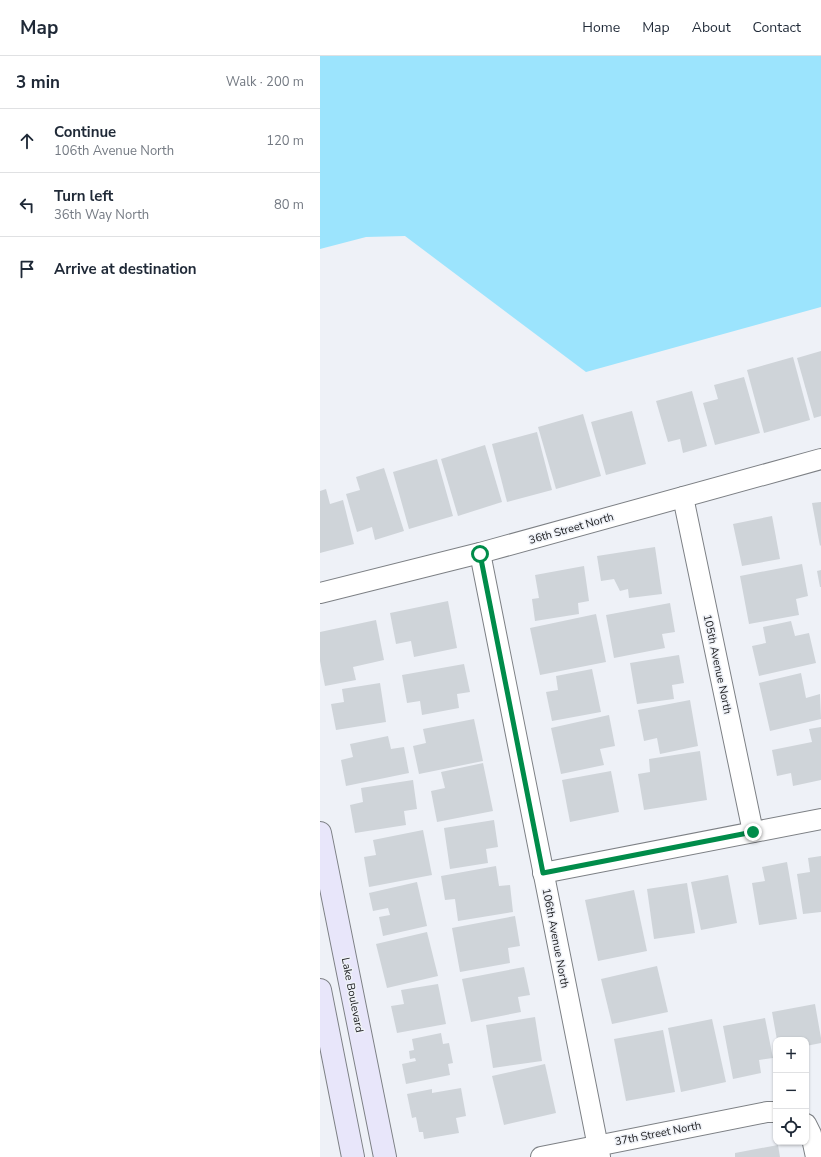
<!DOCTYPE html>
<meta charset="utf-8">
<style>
body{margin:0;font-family:"Nunito Sans",sans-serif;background:#f2f2f3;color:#1f2937}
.controls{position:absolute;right:12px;bottom:12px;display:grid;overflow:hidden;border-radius:8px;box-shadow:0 1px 3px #0004}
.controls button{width:36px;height:36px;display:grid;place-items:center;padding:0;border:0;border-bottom:1px solid #e0e1e3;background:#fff;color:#1f2937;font:20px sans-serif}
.stop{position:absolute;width:12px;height:12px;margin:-9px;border:3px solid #008c4a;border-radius:50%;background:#fff}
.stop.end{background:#008c4a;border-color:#fff;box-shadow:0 1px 4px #0008}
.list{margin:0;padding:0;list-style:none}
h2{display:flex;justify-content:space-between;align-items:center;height:52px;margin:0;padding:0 16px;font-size:17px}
h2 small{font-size:13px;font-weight:400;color:#747a83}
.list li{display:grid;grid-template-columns:26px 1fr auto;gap:12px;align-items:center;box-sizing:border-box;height:64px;padding:0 16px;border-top:1px solid #e0e1e3}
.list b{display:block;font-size:15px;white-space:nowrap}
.list p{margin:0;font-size:13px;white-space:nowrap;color:#747a83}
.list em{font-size:13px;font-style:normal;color:#747a83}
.icon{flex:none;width:22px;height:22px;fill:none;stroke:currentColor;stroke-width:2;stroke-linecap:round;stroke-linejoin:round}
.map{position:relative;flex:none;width:501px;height:1101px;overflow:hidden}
header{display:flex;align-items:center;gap:24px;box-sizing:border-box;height:56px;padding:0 20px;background:#fff;border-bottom:1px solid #e0e1e3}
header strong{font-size:19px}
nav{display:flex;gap:22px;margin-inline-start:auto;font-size:14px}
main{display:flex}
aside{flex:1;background:#fff}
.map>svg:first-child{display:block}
.water{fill:#9ce4fd}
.building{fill:#cfd4d9}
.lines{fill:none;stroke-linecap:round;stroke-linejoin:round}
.street-casing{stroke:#7d8085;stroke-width:22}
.secondary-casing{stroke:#7d8085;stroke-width:24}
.street{stroke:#fff;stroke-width:20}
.secondary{stroke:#e8e6fa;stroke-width:22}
.route{stroke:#008c4a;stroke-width:5}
.labels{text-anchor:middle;stroke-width:3;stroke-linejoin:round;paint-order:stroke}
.street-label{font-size:11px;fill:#202123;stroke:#eef1f7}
</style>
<header>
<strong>Map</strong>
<nav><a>Home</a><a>Map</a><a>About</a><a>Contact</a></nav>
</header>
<main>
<aside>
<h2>3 min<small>Walk · 200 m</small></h2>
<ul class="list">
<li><svg class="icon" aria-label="ahead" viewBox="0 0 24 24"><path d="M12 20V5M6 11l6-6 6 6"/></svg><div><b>Continue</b><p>106th Avenue North</p></div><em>120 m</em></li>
<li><svg class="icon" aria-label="left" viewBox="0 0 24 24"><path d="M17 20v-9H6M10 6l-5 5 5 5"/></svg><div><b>Turn left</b><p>36th Way North</p></div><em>80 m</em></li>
<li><svg class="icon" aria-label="arrive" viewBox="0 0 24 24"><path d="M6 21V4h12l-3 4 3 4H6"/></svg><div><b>Arrive at destination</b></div></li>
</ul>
</aside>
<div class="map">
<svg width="501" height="1101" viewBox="0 0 501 1101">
<rect width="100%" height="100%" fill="#eef1f7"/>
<polygon class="water" points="0,0 501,0 501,251 266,316 85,180 46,181 0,193"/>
<g class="building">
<polygon points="501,295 501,360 494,362 477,302"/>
<polygon points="473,301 490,364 444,377 427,314"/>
<polygon points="424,321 440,377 395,389 383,347 398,343 394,329"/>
<polygon points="372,335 387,390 363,397 360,383 348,386 336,345"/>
<polygon points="312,355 326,408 286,419 271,366"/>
<polygon points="263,358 281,420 236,433 218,371"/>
<polygon points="217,376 232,434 187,446 172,388"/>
<polygon points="165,389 182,446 138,460 121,403"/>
<polygon points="117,403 133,460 89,473 73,416"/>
<polygon points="64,412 84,475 55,484 52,471 37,476 26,438 40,434 36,421"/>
<polygon points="6,433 10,448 23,444 34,488 0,497 0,435"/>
<polygon points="501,446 501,489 500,490 492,447"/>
<polygon points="452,460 460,503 422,510 413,468"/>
<polygon points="335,491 342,538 309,542 308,533 300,535 294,523 281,525 277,500"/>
<polygon points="482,508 488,540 476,543 479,559 429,568 420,520"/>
<polygon points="264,510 269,545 258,547 259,558 215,565 212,543 219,542 215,519"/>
<polygon points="501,514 501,531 500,531 497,515"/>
<polygon points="128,545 137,592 94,601 91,585 76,588 70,557"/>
<polygon points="350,547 355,576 342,578 345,592 294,602 286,559"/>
<polygon points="276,558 286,606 220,619 210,572"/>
<polygon points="56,564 64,604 33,611 36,624 5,630 0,605 0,576"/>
<polygon points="471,565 475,580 489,577 496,607 439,620 432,590 446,587 443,571"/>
<polygon points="359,599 364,627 352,629 354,643 317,648 310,607"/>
<polygon points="144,608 150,636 137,638 139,652 102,659 100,645 87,647 82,619"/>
<polygon points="272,613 281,656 232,665 226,636 238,634 236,620"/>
<polygon points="481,617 486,642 500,638 501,663 450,675 439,627"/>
<polygon points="60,627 66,666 16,674 11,648 24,646 22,633"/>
<polygon points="370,644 378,690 340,698 337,682 324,685 318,654"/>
<polygon points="289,659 295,690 280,693 284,709 241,718 231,672"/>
<polygon points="154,663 163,705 99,718 93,690 106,687 103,673"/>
<polygon points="501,671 501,724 473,730 471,717 457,720 452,694 492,686 489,673"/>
<polygon points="68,680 71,693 84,691 89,717 26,730 21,704 33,701 30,688"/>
<polygon points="380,695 387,744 324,754 318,718 330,716 329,703"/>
<polygon points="163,707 173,755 117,766 111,735 125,732 121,716"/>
<polygon points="291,715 299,756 250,766 242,724"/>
<polygon points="93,724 97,753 84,755 86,769 35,777 30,749 43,746 41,732"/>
<polygon points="174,764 178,791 166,793 168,807 130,813 124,772"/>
<polygon points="103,774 112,819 49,831 44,801 56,799 53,784"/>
<polygon points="501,800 501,856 483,858 477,818 490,816 488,802"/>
<polygon points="467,806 477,863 439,869 432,827 445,825 442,811"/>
<polygon points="176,810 179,830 190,829 193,856 138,865 135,843 125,844 121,820"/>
<polygon points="408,819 417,867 381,874 371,826"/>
<polygon points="97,826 107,870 63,880 59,861 70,859 68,852 53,855 49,837"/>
<polygon points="367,827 375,877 334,883 327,833"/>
<polygon points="314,834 327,895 278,905 265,844"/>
<polygon points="195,860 200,890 188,892 190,907 140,916 132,872"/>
<polygon points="107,876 118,920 67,932 56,888"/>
<polygon points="337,910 348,956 292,968 281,923"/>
<polygon points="204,911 210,939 198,941 201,956 151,966 142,923"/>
<polygon points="118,928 126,968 77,977 71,950 84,948 81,934"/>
<polygon points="495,948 501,982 501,987 486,990 486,984 457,984 452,956"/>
<polygon points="215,961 222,1005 173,1012 166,969"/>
<polygon points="445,962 453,1002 439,1004 441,1017 413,1023 403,970"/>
<polygon points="392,963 406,1026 361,1036 348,972"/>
<polygon points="343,974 355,1036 306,1045 294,983"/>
<polygon points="121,977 123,988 129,987 133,1007 128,1008 130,1019 86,1028 82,1008 96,1005 95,1002 90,1003 89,995 94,994 92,983"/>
<polygon points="225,1008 236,1057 184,1069 172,1020"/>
<polygon points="141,1032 146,1060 136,1062 139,1077 104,1083 103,1076 99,1076 96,1061 92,1062 87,1038 112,1033 112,1037"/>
<polygon points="458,1089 460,1101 415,1101 415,1097"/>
</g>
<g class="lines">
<defs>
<g id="street">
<polyline points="363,441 433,776"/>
<polyline points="160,497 280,1101"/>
<polyline points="0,537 160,497 501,403"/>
<polyline points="223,817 501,763"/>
<polyline points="486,1068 491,1078 496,1101"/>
<polyline points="221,1101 447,1056 456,1056"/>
</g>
<g id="secondary">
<polyline points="0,777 65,1101"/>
<polyline points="0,934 33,1101"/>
</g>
</defs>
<use href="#street" class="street-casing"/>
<use href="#secondary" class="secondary-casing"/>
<use href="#street" class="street"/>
<use href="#secondary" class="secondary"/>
</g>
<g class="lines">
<polyline class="route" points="160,498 223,817 433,776"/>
</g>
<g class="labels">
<g class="street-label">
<text transform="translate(251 472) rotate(-16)" y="4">36th Street North</text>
<text transform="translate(398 608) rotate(78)" y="4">105th Avenue North</text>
<text transform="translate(236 882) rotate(79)" y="4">106th Avenue North</text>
<text transform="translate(33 939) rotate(79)" y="4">Lake Boulevard</text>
<text transform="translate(338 1077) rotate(-11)" y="4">37th Street North</text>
</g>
</g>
</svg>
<div class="controls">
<button>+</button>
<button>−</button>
<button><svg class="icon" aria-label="locate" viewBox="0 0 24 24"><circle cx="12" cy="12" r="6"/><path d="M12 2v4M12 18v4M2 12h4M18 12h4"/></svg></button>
</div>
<div class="stop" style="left:160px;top:498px"></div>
<div class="stop end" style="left:433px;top:776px"></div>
</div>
</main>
